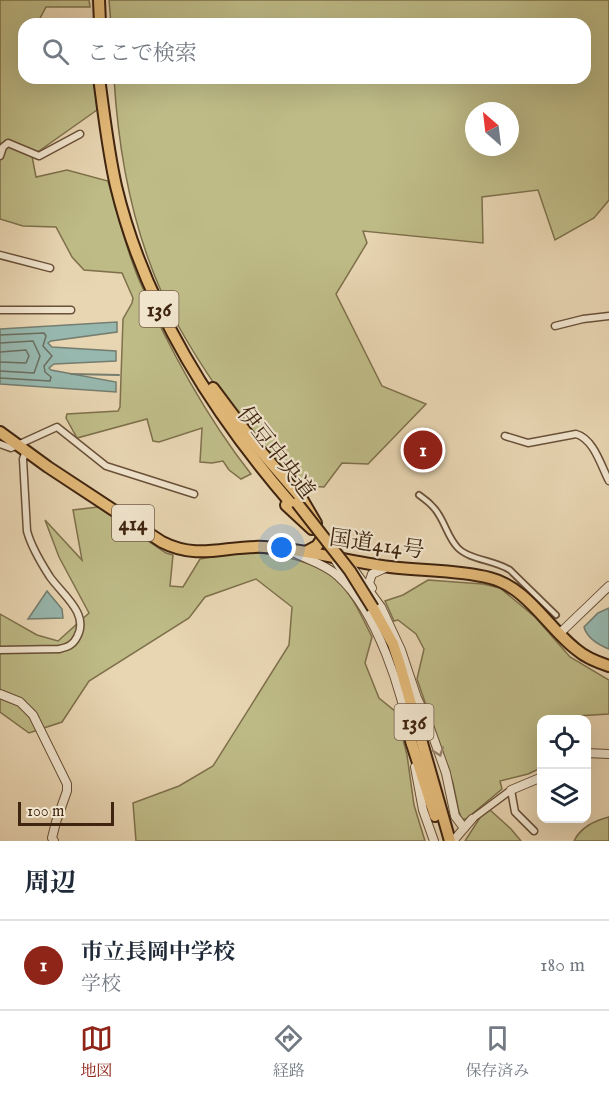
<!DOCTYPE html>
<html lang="ja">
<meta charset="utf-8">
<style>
body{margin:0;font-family:"IM FELL English","Noto Serif JP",serif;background:#f2f2f3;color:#1f2937}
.controls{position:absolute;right:18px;bottom:18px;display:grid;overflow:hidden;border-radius:12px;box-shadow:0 6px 24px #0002}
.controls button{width:54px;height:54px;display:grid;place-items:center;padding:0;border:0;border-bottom:2px solid #e0e1e3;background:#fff;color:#1f2937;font:30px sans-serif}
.compass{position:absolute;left:465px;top:102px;width:54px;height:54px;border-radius:50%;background:#fff;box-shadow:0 6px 24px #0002;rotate:332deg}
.scale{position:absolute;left:18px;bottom:15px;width:96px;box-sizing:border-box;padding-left:6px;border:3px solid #3f240f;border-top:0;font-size:16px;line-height:21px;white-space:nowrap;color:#3f240f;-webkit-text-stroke:4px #f0e4cd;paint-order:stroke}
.you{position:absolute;left:282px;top:548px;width:21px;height:21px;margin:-15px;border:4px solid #fff;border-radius:50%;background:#1a73e8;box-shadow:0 0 0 9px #1a73e833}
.badge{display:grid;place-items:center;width:39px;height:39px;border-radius:50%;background:#8f2418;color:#fff;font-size:20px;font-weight:700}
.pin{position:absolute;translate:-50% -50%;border:3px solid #fff;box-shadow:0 2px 6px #0006}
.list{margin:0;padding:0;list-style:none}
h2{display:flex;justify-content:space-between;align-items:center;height:78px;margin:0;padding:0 24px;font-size:26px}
h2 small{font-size:20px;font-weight:400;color:#747a83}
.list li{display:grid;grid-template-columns:39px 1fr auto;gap:18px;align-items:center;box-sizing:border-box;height:90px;padding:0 24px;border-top:2px solid #e0e1e3}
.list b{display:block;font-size:22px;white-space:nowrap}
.list p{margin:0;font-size:20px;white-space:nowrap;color:#747a83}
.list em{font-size:20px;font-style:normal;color:#747a83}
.icon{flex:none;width:33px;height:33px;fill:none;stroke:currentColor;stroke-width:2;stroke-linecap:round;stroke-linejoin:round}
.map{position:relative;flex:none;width:609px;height:841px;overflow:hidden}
.search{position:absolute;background:#fff;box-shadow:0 6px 24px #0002;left:18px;right:18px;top:18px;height:66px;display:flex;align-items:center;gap:15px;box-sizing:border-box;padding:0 21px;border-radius:18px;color:#747a83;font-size:22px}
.sheet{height:168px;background:#fff}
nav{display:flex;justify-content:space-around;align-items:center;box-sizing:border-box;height:84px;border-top:2px solid #e0e1e3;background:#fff;font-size:16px;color:#747a83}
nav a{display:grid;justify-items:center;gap:3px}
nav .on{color:#8f2418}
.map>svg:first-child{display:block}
.green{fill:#bebb87;stroke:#7e704b;stroke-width:1.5;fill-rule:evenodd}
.water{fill:#97b8af;stroke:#747d6f;stroke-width:1.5}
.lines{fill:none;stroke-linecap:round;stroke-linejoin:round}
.shore{stroke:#6b6e5f;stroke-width:1.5}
.stream{stroke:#747d6f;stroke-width:2}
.pedestrian-casing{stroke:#695038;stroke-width:8}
.minor-casing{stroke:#695038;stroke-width:9}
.tertiary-casing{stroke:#695038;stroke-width:10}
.trunk-casing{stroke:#3f240f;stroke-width:14}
.motorway-casing{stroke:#3f240f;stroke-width:14}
.pedestrian{stroke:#f0e4cd;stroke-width:4.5}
.minor{stroke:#f0e4cd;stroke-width:6}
.tertiary{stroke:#f0e4cd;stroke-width:8}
.trunk{stroke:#e4ba79;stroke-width:10}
.motorway{stroke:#e4ba79;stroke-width:10}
.motorway-bridge-casing{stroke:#3f240f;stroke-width:14;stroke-linecap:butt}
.motorway-bridge{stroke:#e4ba79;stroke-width:10}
.oneway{stroke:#98846e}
.labels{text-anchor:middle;stroke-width:4.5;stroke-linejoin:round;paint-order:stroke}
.shield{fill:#f0e4cd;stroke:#745e48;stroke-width:1.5}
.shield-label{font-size:21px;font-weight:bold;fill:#3f240f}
.street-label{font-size:22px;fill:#3f240f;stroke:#f0e4cd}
</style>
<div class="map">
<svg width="609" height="841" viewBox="0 0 609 841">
<rect width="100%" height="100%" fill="#e8d5b2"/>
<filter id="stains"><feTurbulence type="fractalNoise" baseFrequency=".00333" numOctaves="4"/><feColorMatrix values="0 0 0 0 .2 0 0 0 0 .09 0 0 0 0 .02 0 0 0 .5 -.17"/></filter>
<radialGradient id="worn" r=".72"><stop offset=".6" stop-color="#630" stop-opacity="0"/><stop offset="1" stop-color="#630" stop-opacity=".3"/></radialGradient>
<g class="green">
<path d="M0,0H89L90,7H46L37,24H24V78H94L97,110L32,156L36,177L67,170L108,181C118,215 126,250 140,282C168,347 207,418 251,474L241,479L229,470L223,461L212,463L200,462L202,428L159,442L153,441L147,419L77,438L66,418L67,414L118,411L120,407L123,319L132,303L133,298L122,273L84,270L72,257L56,227L23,226L0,219V148L3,147L0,142Z"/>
<path d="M109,0H609V200L594,218L555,240L538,190L482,197L483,243L363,231L367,243L336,294L382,386L426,404L368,464L342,463L324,487L287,485C250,433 210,383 179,327C137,252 119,163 114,78H585V24H111ZM474,111H510V147H474Z"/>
<path d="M98,507L166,553L173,555L170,586L183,587L200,559C217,556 234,553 251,553C274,552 318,563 335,578C352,594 362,617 372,637L365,663L379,698L396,712L407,755L414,805L425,841H136L133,803L179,786L213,766L289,645L292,607L256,579L205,597L189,618L89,681L62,722L29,733L0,712V614L37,635L58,641L89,613L59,557L45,520L82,560L73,510Z"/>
<polygon points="428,580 483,584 500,588 535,617 570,657 609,680 609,714 576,716 574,719 542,720 541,768 528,774 500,781 502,789 466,819 462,819 459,812 453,783 417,679 424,649 416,634 398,620 394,621 385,601 403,595"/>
<polygon points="490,810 511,829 521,841 465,841 481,816"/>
<path d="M609,817V841H574C581,827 594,821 609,817Z"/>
</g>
<g class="water">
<polygon points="117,322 117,332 51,341 48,343 52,347 116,351 116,361 54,364 49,368 51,370 116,382 116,392 0,384 0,329"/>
<polygon points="47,591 62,609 63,618 28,619"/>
<path d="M609,608V649C599,645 587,638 584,627L598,613Z"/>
</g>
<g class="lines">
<g class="shore">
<polyline points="0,335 44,333 46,336 43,346 52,356 44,366 45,372 51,377 50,381 0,378"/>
<polyline points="0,343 33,341 40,356 34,373 0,371"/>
<polyline points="0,352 26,350 29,356 26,363 0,362"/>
</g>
<polyline class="stream" points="71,374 119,375"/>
<defs>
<path id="pedestrian" d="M419,495C427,501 434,506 439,515C446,526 449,539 458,548C470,560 494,560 510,570L556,615"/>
<g id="minor">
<polyline points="0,156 3,147 8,143 39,156 80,134"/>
<polyline points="0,255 50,268"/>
<polyline points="0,310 71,310"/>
<polyline points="555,326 583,319 609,316"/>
<path d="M505,436L528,443L576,434C594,439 601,466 609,481"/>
<polyline points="0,444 11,448 57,427 106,466 194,494"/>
<path d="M0,650L59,649C68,647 73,645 77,637C90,614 62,594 50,577C41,563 31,546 27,531L23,459L26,451"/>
<polyline points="472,819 511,790 515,812 534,831"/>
</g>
<g id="tertiary">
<path d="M293,552C308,560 325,564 338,576C377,611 403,693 411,744"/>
<polyline points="334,558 352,586"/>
<polyline points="354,570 381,607 401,650 417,698 426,717 446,773 455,816 464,828"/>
<polyline points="372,588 369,583 372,574 385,568"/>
<polyline points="560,633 609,586"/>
<polyline points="0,694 20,702 33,715 67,784 67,791 56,822 52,838 54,841"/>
<polyline points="586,753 609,754"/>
<polyline points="415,767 423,810 434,841"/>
<polyline points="511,790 542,777"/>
<polyline points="453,841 472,819"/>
</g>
<path id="trunk" d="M0,432L48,467L162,542C199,561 226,545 264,547C307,549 348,562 390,567C422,571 460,570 490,578C527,587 548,628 577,650C586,658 597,662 609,666"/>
<g id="motorway">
<polyline points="99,0 100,24"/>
<path d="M99,78C104,114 108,151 116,186C145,307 213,414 294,507"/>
<polyline points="213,388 258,448 302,499 316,523"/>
<polyline points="286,505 312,529"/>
<polyline points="306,552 317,546 321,540"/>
<polyline points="373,608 393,644 399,662 450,841"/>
<polyline points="411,741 435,816"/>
</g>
</defs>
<use href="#pedestrian" class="pedestrian-casing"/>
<use href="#minor" class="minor-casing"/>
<use href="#tertiary" class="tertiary-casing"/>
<use href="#trunk" class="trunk-casing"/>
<use href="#motorway" class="motorway-casing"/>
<use href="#pedestrian" class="pedestrian"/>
<use href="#minor" class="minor"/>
<use href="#tertiary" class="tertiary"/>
<use href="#trunk" class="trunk"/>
<use href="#motorway" class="motorway"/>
<defs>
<polyline id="motorway-bridge" points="297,503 350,571 373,608"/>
</defs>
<use href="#motorway-bridge" class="motorway-bridge-casing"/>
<use href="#motorway-bridge" class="motorway-bridge"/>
</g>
<defs><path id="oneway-chevron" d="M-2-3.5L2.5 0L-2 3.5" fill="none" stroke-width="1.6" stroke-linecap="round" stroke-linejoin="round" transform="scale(1.5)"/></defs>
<use class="oneway" href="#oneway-chevron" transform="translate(439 752) rotate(70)"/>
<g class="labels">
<g class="shield">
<rect x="139.5" y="291" width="39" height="36" rx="4.5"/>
<rect x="112" y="505" width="42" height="36" rx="4.5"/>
<rect x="394.5" y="704" width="39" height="36" rx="4.5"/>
</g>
<g class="shield-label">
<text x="159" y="316">136</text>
<text x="133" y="530">414</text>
<text x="414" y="729">136</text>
</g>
<g class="street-label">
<text transform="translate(277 452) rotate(52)" y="8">伊豆中央道</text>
<text transform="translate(377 543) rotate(8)" y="8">国道414号</text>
</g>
</g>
<rect width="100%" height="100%" filter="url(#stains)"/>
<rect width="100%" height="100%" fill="url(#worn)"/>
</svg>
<div class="controls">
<button><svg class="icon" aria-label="locate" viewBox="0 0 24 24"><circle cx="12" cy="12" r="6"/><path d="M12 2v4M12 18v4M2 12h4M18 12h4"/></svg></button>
<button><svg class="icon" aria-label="layers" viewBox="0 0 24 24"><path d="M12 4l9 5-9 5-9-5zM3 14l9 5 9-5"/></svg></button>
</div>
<svg class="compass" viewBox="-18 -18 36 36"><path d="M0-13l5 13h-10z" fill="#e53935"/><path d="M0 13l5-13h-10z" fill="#747a83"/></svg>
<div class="scale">100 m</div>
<div class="you"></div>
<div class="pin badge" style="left:423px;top:450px">1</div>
<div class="search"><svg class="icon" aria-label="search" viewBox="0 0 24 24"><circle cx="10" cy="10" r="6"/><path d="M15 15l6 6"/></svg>ここで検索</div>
</div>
<section class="sheet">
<h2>周辺<small></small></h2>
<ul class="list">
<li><span class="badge">1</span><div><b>市立長岡中学校</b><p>学校</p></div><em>180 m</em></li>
</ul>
</section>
<nav>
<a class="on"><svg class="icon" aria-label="map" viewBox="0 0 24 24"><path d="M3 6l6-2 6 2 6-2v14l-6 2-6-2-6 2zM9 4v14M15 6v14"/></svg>地図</a>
<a><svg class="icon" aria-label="directions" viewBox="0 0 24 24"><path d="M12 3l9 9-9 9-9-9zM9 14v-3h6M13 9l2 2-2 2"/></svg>経路</a>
<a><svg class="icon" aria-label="saved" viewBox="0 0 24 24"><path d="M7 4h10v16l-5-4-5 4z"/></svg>保存済み</a>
</nav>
